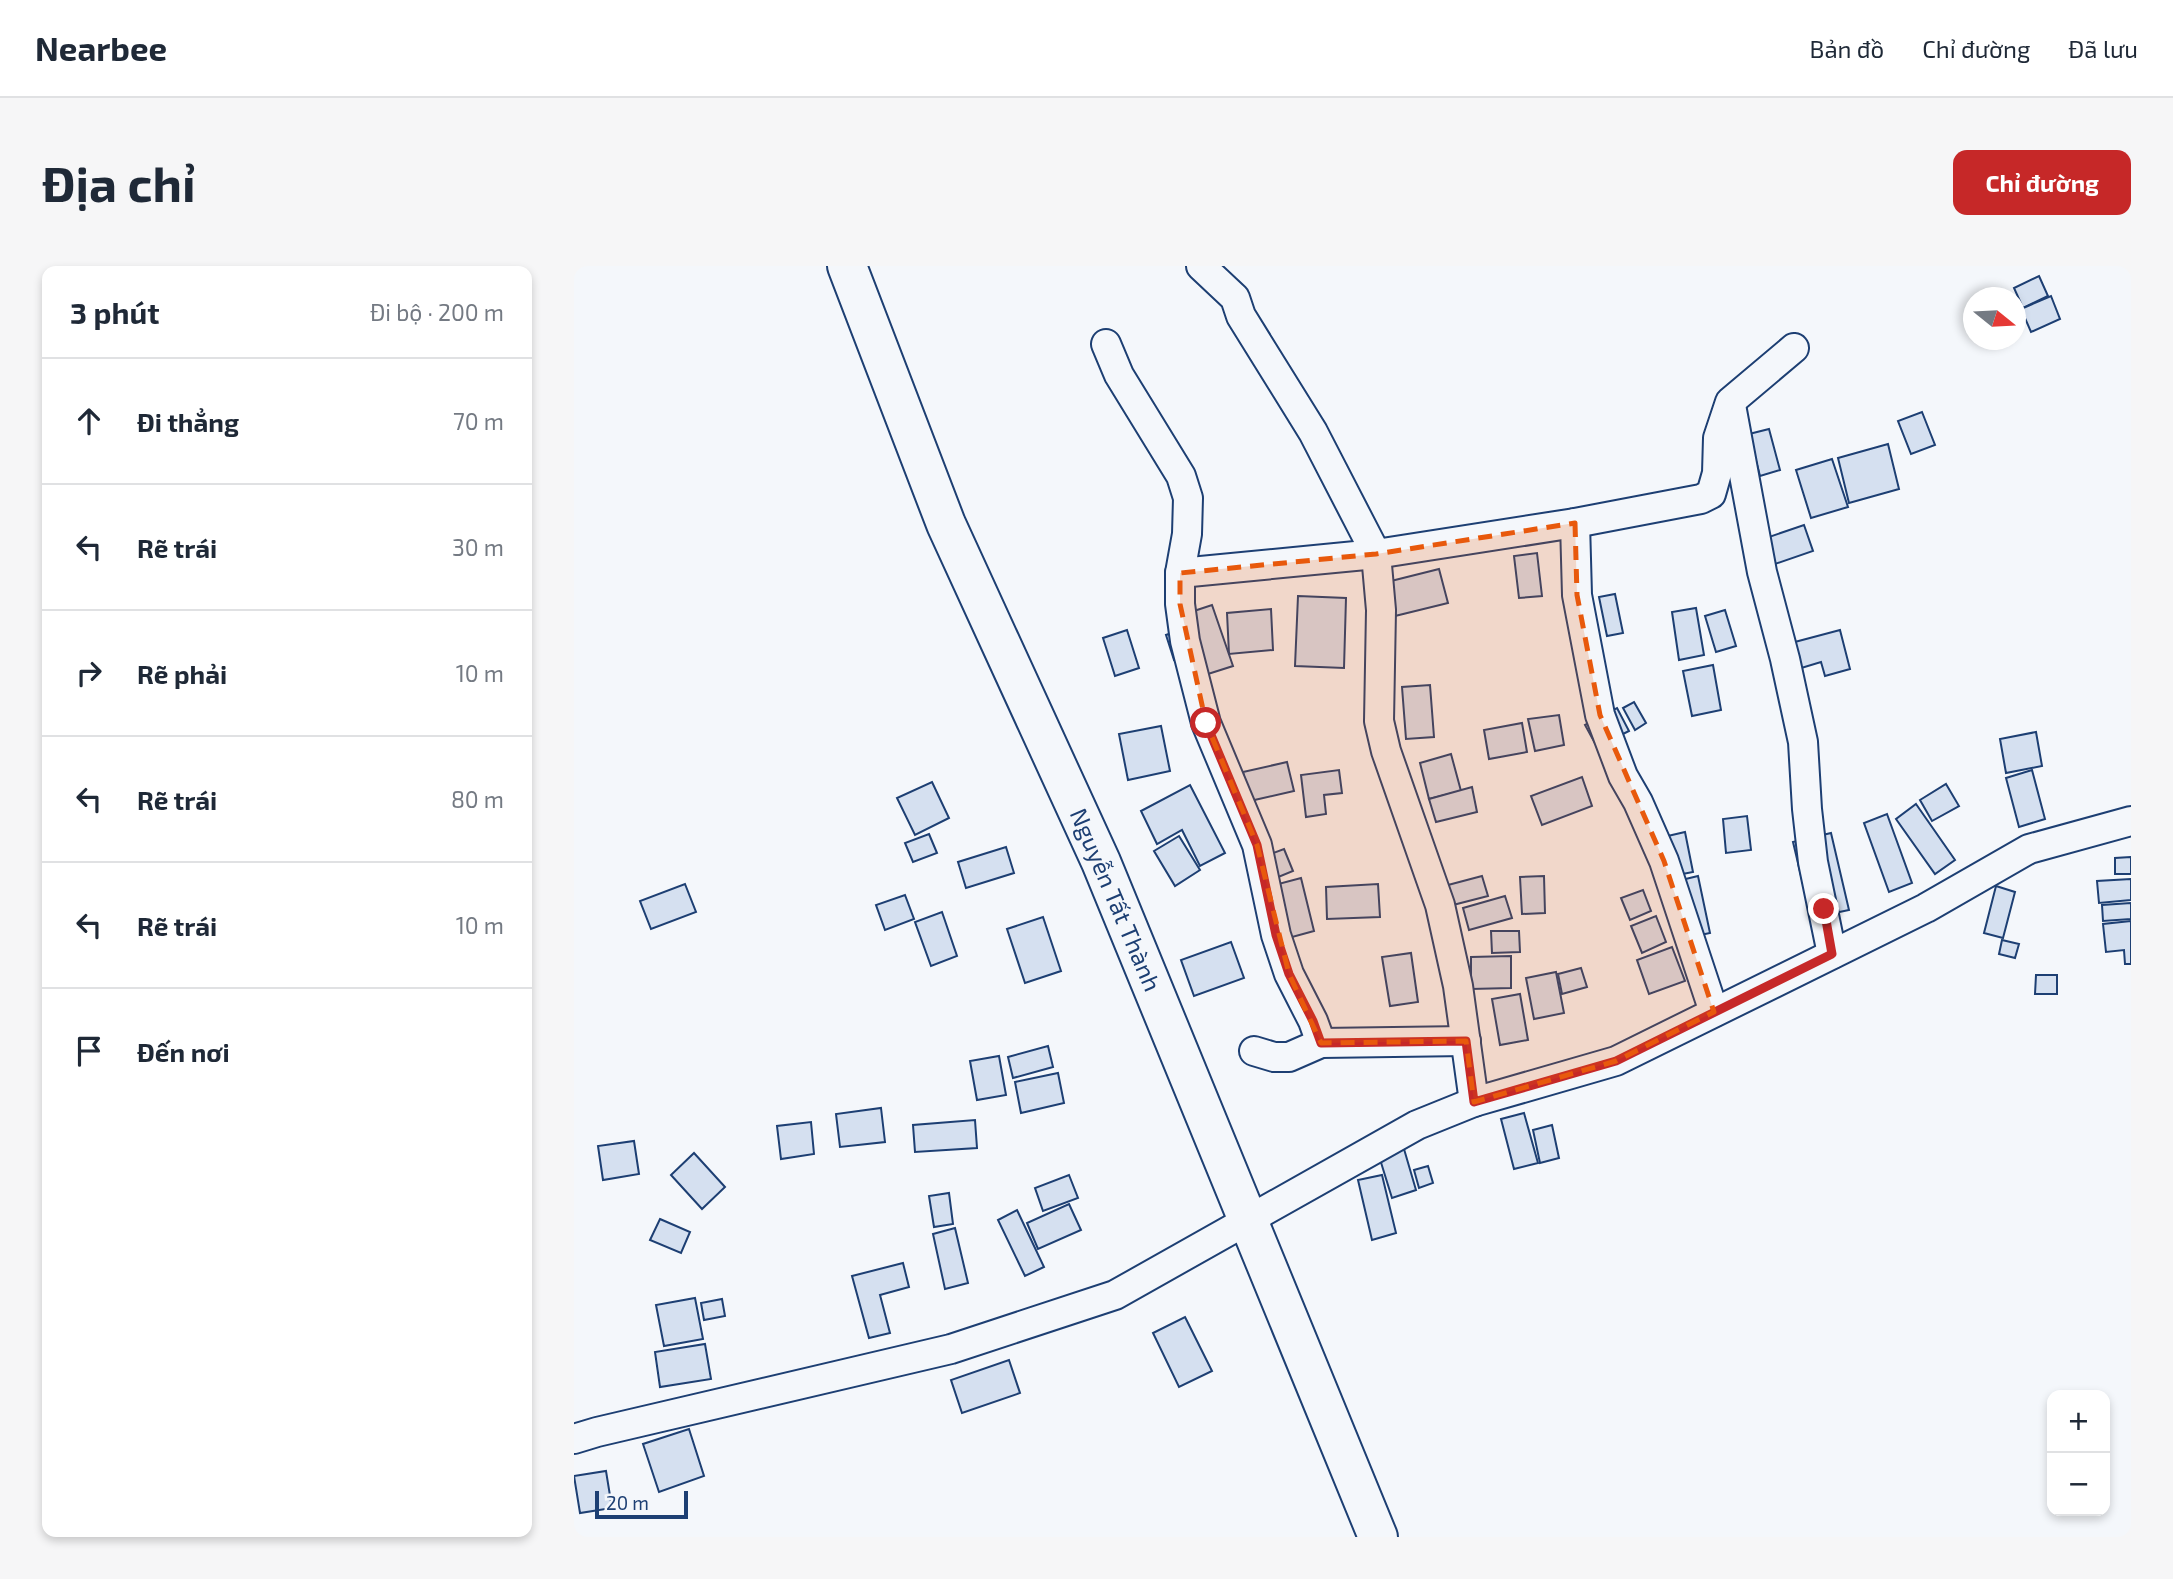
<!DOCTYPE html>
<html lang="vi">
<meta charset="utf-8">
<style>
body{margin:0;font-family:"Exo 2",sans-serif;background:#f6f6f7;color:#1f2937}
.controls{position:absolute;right:21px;bottom:21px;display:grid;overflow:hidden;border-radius:14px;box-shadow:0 4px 10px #0003}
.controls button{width:63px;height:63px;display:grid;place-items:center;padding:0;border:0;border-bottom:2px solid #e0e1e3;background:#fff;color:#1f2937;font:35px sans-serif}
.compass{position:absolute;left:1389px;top:21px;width:63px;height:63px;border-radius:50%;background:#fff;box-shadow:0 4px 10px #0003;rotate:108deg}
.scale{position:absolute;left:21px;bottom:18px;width:93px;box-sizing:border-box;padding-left:7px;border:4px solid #1d3f73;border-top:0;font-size:19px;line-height:24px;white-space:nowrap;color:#1d3f73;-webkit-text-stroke:5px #f4f7fb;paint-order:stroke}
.stop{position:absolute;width:21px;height:21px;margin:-16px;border:5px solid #c62828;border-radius:50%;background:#fff}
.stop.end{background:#c62828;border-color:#fff;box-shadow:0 2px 7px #0008}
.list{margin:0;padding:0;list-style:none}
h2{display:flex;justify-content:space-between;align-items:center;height:91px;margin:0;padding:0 28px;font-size:30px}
h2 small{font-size:23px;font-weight:400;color:#747a83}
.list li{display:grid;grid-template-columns:46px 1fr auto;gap:21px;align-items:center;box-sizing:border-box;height:126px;padding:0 28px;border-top:2px solid #e0e1e3}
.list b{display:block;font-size:26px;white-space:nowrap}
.list em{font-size:23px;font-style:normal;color:#747a83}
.icon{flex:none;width:38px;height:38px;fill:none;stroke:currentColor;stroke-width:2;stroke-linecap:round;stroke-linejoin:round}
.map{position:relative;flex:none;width:1557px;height:1271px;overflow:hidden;border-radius:14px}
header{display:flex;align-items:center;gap:42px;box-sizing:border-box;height:98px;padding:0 35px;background:#fff;border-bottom:2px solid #e0e1e3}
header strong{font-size:33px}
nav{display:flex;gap:38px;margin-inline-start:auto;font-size:24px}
.intro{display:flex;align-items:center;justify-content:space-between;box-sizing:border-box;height:168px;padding:0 42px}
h1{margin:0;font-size:49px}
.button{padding:18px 32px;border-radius:14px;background:#c62828;color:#fff;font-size:24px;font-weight:700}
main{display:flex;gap:42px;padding:0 42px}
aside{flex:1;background:#fff;border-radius:14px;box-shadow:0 4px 10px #0003}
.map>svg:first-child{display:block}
.building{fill:#d5e0f0;stroke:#1d3f73;stroke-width:2}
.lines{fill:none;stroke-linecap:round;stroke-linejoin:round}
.street-casing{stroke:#1d3f73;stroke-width:32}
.secondary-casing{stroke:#1d3f73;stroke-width:42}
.street{stroke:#f4f7fb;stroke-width:28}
.secondary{stroke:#f4f7fb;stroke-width:38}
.route{stroke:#c62828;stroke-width:9}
.marked{fill:#e8590c;fill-opacity:0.2;stroke:#e8590c;stroke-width:5;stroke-dasharray:14 9;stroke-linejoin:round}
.labels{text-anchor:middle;stroke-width:5;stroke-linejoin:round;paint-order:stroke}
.street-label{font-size:24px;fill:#1d3f73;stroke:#f4f7fb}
</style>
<header>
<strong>Nearbee</strong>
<nav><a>Bản đồ</a><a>Chỉ đường</a><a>Đã lưu</a></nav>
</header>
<div class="intro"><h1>Địa chỉ</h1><a class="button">Chỉ đường</a></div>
<main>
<aside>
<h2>3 phút<small>Đi bộ · 200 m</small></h2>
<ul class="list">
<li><svg class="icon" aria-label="ahead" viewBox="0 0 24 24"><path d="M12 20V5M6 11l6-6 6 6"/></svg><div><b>Đi thẳng</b></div><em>70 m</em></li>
<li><svg class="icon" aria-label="left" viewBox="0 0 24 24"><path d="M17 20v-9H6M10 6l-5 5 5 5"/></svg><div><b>Rẽ trái</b></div><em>30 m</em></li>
<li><svg class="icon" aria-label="right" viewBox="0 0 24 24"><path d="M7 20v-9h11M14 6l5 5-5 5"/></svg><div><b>Rẽ phải</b></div><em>10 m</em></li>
<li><svg class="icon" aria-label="left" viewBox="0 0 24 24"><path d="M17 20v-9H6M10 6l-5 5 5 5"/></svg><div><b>Rẽ trái</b></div><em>80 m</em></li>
<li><svg class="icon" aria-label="left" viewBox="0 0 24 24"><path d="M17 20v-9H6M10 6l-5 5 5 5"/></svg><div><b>Rẽ trái</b></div><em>10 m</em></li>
<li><svg class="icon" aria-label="arrive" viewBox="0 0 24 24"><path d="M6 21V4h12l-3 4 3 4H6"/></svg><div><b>Đến nơi</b></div></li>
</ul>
</aside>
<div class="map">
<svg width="1557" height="1271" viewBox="0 0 1557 1271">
<rect width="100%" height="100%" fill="#f4f7fb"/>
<g class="building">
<polygon points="1465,10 1474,30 1449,42 1440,22"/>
<polygon points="1477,30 1486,53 1457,66 1447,43"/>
<polygon points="1348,146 1361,179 1337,188 1324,155"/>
<polygon points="1195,163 1206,204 1186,210 1175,168"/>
<polygon points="1314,178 1325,223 1275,237 1264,192"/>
<polygon points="1258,193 1274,241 1237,252 1222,204"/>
<polygon points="1230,259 1239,285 1198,299 1189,273"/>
<polygon points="963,287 968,330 945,332 940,290"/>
<polygon points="865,303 874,337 821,350 813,316"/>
<polygon points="1041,328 1049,367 1033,370 1025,331"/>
<polygon points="724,330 772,332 770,402 721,400"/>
<polygon points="638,339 659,400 634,408 626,385 600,394 592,369 618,360 614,347"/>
<polygon points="1122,342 1130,389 1105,394 1098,346"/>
<polygon points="697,343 699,384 655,388 653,347"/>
<polygon points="1151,344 1162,380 1142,386 1131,350"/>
<polygon points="553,364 565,402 541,410 529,372"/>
<polygon points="1266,364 1276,403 1251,410 1247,396 1224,403 1217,377"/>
<polygon points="1139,399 1147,444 1118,450 1109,405"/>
<polygon points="856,419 860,471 832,473 828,421"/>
<polygon points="1060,436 1072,457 1061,464 1049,442"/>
<polygon points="1043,442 1055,465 1023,481 1011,459"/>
<polygon points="985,449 990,479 961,485 954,453"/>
<polygon points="948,457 953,486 915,493 910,464"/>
<polygon points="587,460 596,505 554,514 545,468"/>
<polygon points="1462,466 1468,500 1432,507 1426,473"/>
<polygon points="877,488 887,525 855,533 846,497"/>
<polygon points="713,496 720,525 676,535 669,506"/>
<polygon points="765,504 768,527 750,529 752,548 732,551 727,509"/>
<polygon points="1458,504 1471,553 1445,561 1432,512"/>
<polygon points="1008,511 1018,540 968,559 957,530"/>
<polygon points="358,516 375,552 341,569 323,532"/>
<polygon points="1372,518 1385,540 1358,555 1346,534"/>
<polygon points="616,519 651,587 626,600 608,564 583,578 567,545"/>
<polygon points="898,521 903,546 862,556 855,533"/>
<polygon points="1342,538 1381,594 1361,608 1322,553"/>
<polygon points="1313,548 1338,617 1315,626 1290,557"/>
<polygon points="1173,550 1177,584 1152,587 1149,553"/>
<polygon points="1111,566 1119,606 1093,611 1085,572"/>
<polygon points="1257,567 1275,644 1237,652 1219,576"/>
<polygon points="355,568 363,587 339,596 331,577"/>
<polygon points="605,570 626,604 601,620 580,585"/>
<polygon points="432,581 440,607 392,622 384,596"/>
<polygon points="710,583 719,605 682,620 673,597"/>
<polygon points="1557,591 1557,608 1541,608 1541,592"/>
<polygon points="908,610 914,630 879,639 874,619"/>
<polygon points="970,610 971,647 948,648 946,611"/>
<polygon points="1124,610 1136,667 1107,673 1095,617"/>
<polygon points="727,612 740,665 696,677 682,624"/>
<polygon points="1557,613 1557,634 1525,637 1523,615"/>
<polygon points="111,618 122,646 77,663 66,635"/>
<polygon points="804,618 806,651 753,653 752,621"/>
<polygon points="1422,620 1441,626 1429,672 1410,667"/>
<polygon points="1069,624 1077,645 1056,654 1047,632"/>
<polygon points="331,629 340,653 311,664 302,639"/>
<polygon points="931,630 938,652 895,664 889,642"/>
<polygon points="1557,637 1557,653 1529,655 1528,639"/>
<polygon points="368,646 383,690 357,700 341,656"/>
<polygon points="1082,650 1092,676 1068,687 1057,660"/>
<polygon points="469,651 487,705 451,717 433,663"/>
<polygon points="1557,655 1557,698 1551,698 1550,684 1532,686 1529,658"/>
<polygon points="917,665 945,665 946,686 918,687"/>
<polygon points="1428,674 1445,678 1441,692 1425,688"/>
<polygon points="657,676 670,712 620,730 607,694"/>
<polygon points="1098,681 1111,715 1075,728 1063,694"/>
<polygon points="837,687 844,736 816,740 808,691"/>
<polygon points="937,690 937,722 897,723 897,691"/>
<polygon points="1007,702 1013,721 988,728 984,708"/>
<polygon points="982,706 990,747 960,753 952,712"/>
<polygon points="1462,709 1483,709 1483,728 1461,728"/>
<polygon points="946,728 954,774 926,779 918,733"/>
<polygon points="474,780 479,801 439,812 434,791"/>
<polygon points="425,790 432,829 403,834 396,795"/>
<polygon points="484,807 490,837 447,847 441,816"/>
<polygon points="307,842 311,876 266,881 262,848"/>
<polygon points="950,847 964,897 940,903 927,853"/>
<polygon points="401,854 403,882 341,886 339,859"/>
<polygon points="237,856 240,888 207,893 203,860"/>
<polygon points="978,859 985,892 966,897 959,864"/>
<polygon points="60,875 65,908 29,914 24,880"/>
<polygon points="830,883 842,924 818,932 805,890"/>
<polygon points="120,887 151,921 128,943 97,909"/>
<polygon points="854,900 859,917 845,922 840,904"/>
<polygon points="495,909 504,932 469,945 461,922"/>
<polygon points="808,909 822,967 798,974 784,914"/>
<polygon points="375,927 379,958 360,961 355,930"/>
<polygon points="495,938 507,964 464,983 453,957"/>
<polygon points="443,944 470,1001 451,1010 424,954"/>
<polygon points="86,953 116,966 107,987 76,974"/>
<polygon points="381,962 394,1017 371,1023 359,968"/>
<polygon points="329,997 335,1021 306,1029 316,1067 295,1072 278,1010"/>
<polygon points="121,1032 129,1073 90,1080 82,1039"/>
<polygon points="148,1033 151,1050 130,1054 127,1037"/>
<polygon points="611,1051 638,1105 605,1121 579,1067"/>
<polygon points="131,1078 137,1113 86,1121 81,1086"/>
<polygon points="435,1094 446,1127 388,1147 377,1114"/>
<polygon points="115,1163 130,1210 85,1226 69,1178"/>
<polygon points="32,1205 38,1242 6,1247 0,1210"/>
</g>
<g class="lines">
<defs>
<g id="street">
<polyline points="627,0 661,32 667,50 739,166 802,288 807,344 805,455 812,485 866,639 884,720 900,836"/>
<polyline points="532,78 545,109 607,210 614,232 613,268 606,307 606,338 611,375 632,457 683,579 702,669 715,708 739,755 747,777"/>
<polyline points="1157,139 1188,306 1211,393 1229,476 1233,543 1239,596 1258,688"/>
<polyline points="1001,257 1003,329 1026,449 1049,510 1064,536 1090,595 1140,746"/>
<polyline points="606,307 802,288 1001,257 1127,233 1137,228 1143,207 1144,172 1156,136 1220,82"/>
<polyline points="680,785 700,791 715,791 747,777 892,775"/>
<polyline points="0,1173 23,1166 377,1083 541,1029 843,859 900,836 1042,795 1352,642 1455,583 1557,555"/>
</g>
<polyline id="secondary" points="273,0 372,258 527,596 804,1271"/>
</defs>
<use href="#street" class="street-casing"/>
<use href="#secondary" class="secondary-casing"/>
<use href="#street" class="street"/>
<use href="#secondary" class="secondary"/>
</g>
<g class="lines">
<polyline class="route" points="632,457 683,579 702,669 715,708 739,755 747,777 892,775 900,836 1042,795 1258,688 1250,643"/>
</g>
<path class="marked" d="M1001,257L1003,329L1026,449L1090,595L1140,746L1042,795L900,836L892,775L747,777L715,708L683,579L632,457L606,338V307L802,288Z"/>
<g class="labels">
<g class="street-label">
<text transform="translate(541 634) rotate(67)" y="8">Nguyễn Tất Thành</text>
</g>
</g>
</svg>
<div class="controls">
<button>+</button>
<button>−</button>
</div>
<svg class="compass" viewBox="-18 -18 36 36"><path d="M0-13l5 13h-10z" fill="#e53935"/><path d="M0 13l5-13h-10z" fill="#747a83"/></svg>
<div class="scale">20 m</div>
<div class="stop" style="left:632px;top:457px"></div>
<div class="stop end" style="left:1250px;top:643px"></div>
</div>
</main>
